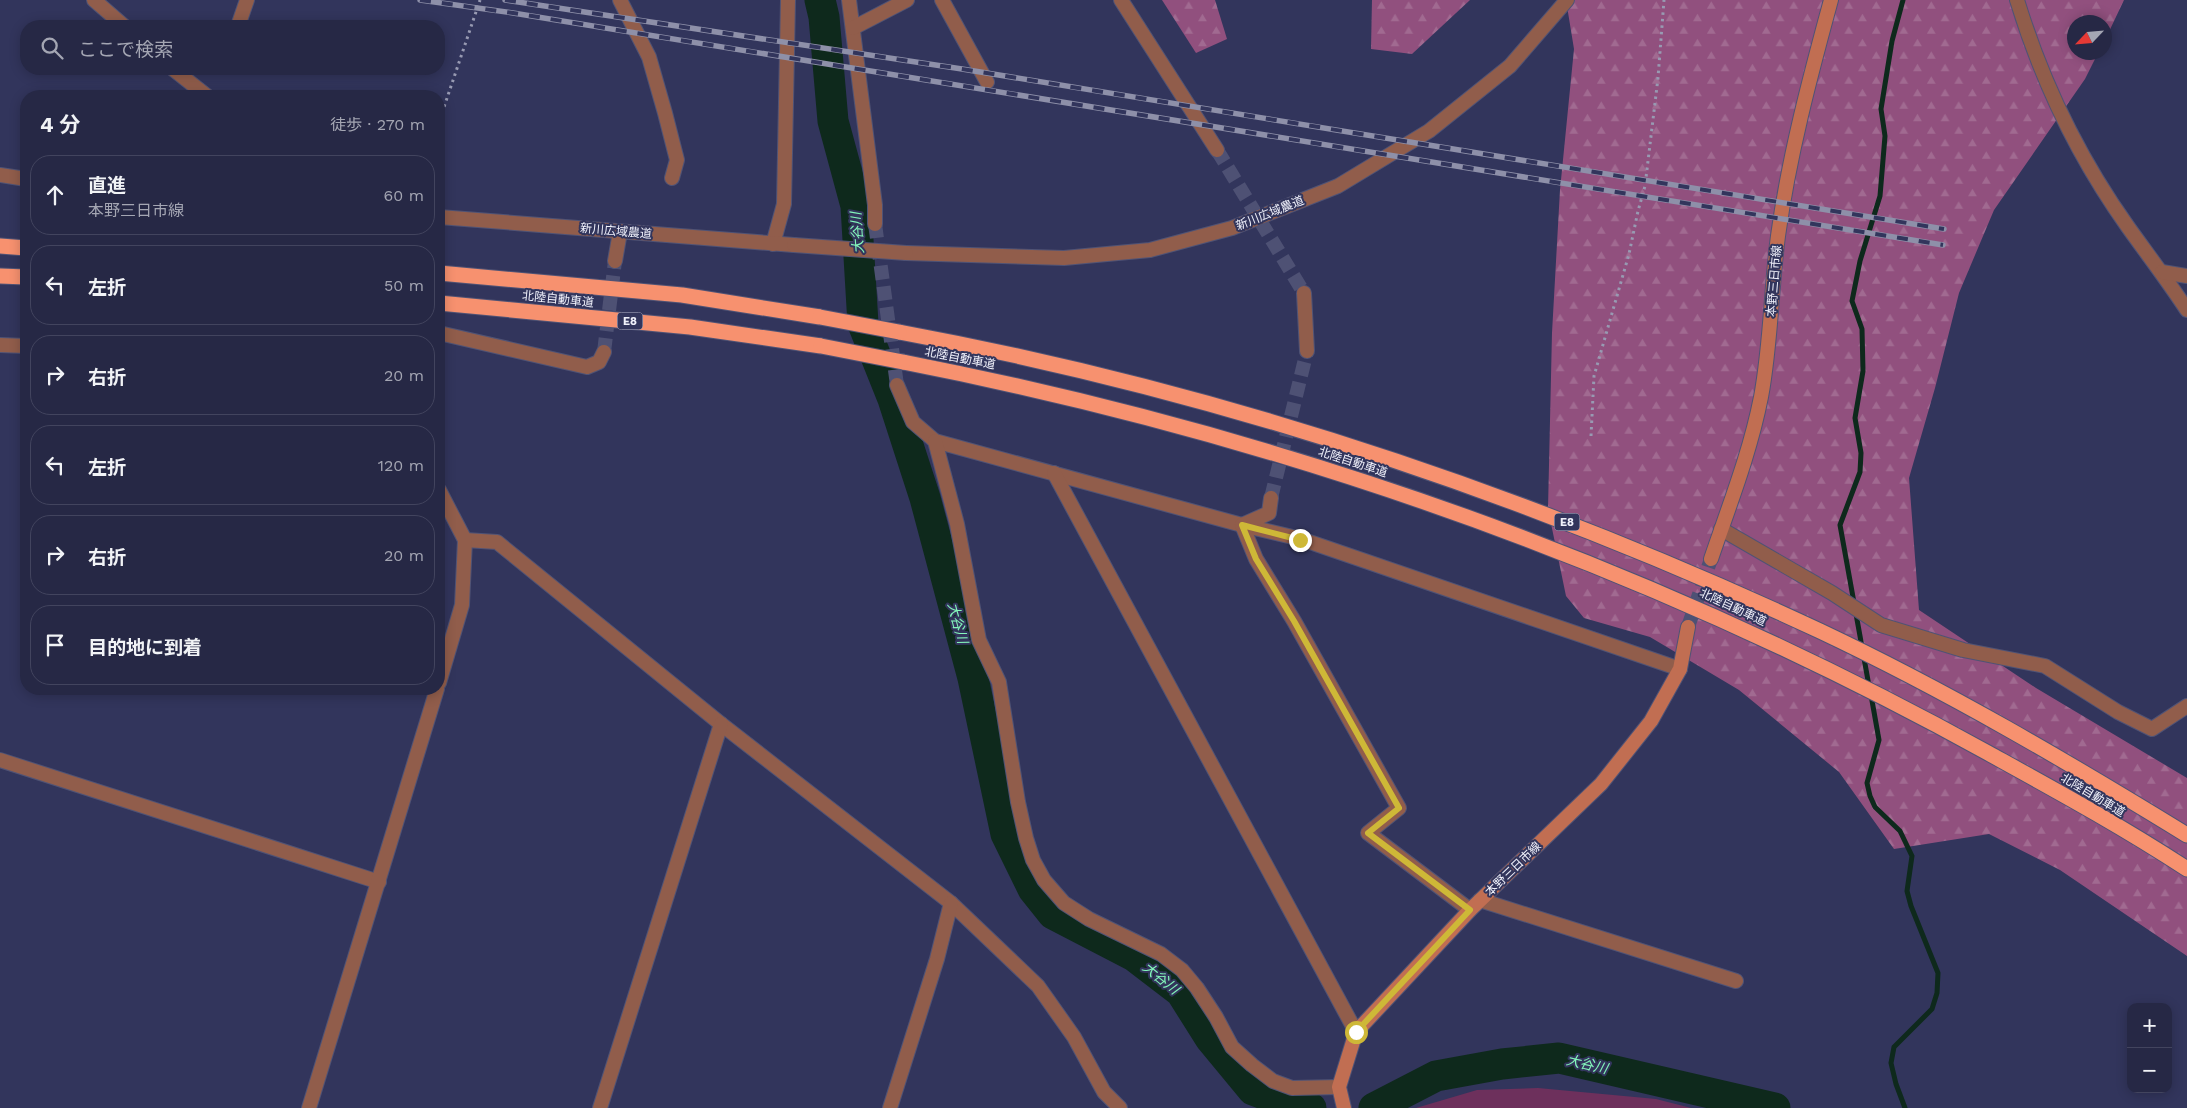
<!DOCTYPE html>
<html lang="ja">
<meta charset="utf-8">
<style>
body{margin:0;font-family:"Work Sans","Noto Sans JP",sans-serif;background:#2e304c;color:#f1f3f6}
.controls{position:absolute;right:15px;bottom:15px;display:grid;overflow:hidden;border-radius:10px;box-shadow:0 2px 12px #0003}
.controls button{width:45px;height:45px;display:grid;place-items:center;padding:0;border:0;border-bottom:1px solid #42445e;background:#262845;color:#f1f3f6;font:25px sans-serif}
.compass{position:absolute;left:2067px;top:15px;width:45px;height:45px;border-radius:50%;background:#262845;box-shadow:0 2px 12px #0003;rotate:244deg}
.stop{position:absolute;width:15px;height:15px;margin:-11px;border:4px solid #ceb837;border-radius:50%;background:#fff}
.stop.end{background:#ceb837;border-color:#fff;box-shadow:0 1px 5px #0008}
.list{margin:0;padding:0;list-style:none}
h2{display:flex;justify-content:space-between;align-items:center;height:65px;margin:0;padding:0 20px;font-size:21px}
h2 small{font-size:16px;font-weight:400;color:#a4a6b3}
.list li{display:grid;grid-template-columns:32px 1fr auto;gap:15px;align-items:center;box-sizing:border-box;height:80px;margin:0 10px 10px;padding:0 10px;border:1px solid #42445e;border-radius:20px}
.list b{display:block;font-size:19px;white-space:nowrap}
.list p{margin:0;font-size:16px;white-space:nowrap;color:#a4a6b3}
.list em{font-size:16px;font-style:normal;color:#a4a6b3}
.icon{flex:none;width:28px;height:28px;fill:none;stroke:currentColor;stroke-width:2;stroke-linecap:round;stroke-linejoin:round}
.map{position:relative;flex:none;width:2187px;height:1108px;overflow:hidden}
.search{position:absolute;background:#262845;box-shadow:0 2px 12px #0003;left:20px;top:20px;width:425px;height:55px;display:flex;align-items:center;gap:12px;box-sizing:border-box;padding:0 18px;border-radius:20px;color:#a4a6b3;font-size:19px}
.panel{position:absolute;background:#262845;box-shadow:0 2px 12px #0003;left:20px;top:90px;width:425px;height:605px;border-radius:20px}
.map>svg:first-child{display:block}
.forest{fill:url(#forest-firs)}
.green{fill:#6d305c}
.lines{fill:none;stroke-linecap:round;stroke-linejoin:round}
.stream{stroke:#0e291c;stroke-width:5}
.river{stroke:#0e291c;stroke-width:31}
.minor-tunnel{stroke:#4e5174;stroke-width:14;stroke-dasharray:14 7;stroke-linecap:butt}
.secondary-tunnel{stroke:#4e5174;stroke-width:14;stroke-dasharray:14 7;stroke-linecap:butt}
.minor-casing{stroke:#505375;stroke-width:16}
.tertiary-casing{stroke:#505375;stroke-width:16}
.secondary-casing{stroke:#505375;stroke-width:16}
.motorway-casing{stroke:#505375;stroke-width:17}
.path{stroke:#989ab2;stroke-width:3;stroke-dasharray:2.5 4;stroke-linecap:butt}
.minor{stroke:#915d4b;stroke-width:14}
.tertiary{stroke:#915d4b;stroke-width:14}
.secondary{stroke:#c16e52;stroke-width:14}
.motorway{stroke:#f7916f;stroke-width:15}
.rail-casing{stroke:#8e90a9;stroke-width:5.5}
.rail{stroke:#32355c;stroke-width:4;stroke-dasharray:11;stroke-linecap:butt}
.tertiary-bridge-casing{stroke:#505375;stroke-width:16;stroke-linecap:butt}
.motorway-bridge-casing{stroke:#505375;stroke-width:17;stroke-linecap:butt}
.tertiary-bridge{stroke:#915d4b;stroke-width:14}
.motorway-bridge{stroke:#f7916f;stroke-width:15}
.route{stroke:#ceb837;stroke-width:6}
.labels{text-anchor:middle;stroke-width:4;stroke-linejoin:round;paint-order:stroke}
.shield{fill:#32355c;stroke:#b7b9cb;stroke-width:1}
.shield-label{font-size:11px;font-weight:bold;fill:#f0f1fb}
.street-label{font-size:12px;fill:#f0f1fb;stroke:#32355c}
.water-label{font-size:14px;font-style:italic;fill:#84f7bb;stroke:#32355c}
</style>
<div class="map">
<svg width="2187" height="1108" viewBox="0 0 2187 1108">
<defs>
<pattern id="forest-firs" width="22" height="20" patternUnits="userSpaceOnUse" patternTransform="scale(1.25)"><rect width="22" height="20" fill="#91507e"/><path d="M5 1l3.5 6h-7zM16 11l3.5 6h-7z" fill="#a16a91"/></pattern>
</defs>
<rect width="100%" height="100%" fill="#32355c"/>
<g class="forest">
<polygon points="1162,0 1215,0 1227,39 1196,53"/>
<polygon points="1372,0 1470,0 1412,54 1371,49"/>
<polygon points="1566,0 2124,0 2105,40 2104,22 2074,22 2074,52 2098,53 2085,79 1994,210 1959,293 1935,388 1909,478 1919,610 2036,688 2187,778 2187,956 2060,870 1989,834 1894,849 1839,772 1739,690 1650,637 1584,618 1566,596 1548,509 1552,333 1560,190 1574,49"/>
</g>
<polygon class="green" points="1538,1088 1656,1099 1691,1108 1416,1108 1477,1090"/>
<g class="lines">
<g class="stream">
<polyline points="1869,686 1840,525 1860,472 1861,453 1855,418 1863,371 1862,329 1852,301 1860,261 1880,196 1885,136 1881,109 1892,41 1903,0"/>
<polyline points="1871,695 1879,740 1867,783 1870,796 1875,807 1900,831 1912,856 1907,891 1911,906 1938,973 1937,993 1932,1009 1894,1047 1891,1063 1896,1084 1905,1108"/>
</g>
<g class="river">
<polyline points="820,0 824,17 833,121 856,206 863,324 893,399 925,498 973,678 1006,834 1033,889 1053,914 1134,956 1181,992 1210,1038 1253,1090 1296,1106 1311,1108"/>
<polyline points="1374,1108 1436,1076 1502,1064 1559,1058 1775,1108"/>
</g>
<g class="minor-tunnel">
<polyline points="1217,150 1304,293"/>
<polyline points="875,224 897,385"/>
<polyline points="604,352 615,261"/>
<polyline points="1271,498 1307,351"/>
</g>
<polyline class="secondary-tunnel" points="1688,627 1711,559"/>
<defs>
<g id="minor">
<polyline points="94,0 124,26"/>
<polyline points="620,0 649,57 665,113 677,160 672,178"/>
<polyline points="849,0 875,205 875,224"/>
<polyline points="942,0 987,82"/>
<polyline points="1121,0 1217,150"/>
<path d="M2017,0C2042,82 2078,157 2128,227C2148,255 2168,281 2187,310"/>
<polyline points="238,26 247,0"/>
<polyline points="853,28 907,0"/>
<polyline points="173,69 207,96"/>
<polyline points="773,244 784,204 788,0"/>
<polyline points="615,261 620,232"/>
<polyline points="2162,272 2187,276"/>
<polyline points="1304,293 1307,351"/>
<polyline points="439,333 587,367 599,362 604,352"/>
<polyline points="897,385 913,422 935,441 1242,525 1301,539 1680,669"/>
<polyline points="935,441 957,524 979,640 999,682 1018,802 1026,838 1033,860 1044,880 1064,903 1089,919 1161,954 1182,970 1197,988 1216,1017 1232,1047 1252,1065 1273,1081 1292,1088 1339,1087"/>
<polyline points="1054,473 1356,1032"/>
<polyline points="1242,525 1256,559 1294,621 1399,808 1368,833 1470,910"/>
<polyline points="1242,525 1269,513 1271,498"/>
<polyline points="1721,529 1832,593 1881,625 1963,650 2045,666 2118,712 2152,729 2187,706"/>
<polyline points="465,540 497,542 721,724 951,903 1038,986 1074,1037 1104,1092 1120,1108"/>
<polyline points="0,760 379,882"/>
<polyline points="1480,900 1736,981"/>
<polyline points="600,1108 721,724"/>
<polyline points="890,1108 937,959 951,903"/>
</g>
<g id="tertiary">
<polyline points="0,175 26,179"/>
<polyline points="439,217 794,245"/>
<polyline points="906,253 1064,258 1150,250 1232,228 1338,186 1429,131 1510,66 1567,0"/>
<polyline points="0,345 26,346"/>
<polyline points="439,490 465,540 462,605 439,683"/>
<polyline points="309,1108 437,689"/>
</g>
<g id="secondary">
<path d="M1711,559C1729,506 1750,453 1761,397C1771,344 1771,289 1778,236C1789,156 1810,77 1831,0"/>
<polyline points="1344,1108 1339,1087 1356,1032 1470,910 1601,784 1651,721 1680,669 1688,627"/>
</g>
<g id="motorway">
<polyline points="0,246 26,248"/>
<polyline points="439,273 682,295 820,317"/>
<polyline points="0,276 26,277"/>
<polyline points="439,303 690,327 821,346"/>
<path d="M899,332C1217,391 1527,494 1820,631C1947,691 2068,762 2187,835"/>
<path d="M903,362C1287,437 1646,564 1988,753C2055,790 2123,827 2187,869"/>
</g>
</defs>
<use href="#minor" class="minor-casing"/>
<use href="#tertiary" class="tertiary-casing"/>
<use href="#secondary" class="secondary-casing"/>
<use href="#motorway" class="motorway-casing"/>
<g class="path">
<polyline points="440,119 480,0"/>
<polyline points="1591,436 1594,376 1629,254 1638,211 1645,186 1658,78 1664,0"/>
</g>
<use href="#minor" class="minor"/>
<use href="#tertiary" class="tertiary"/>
<use href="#secondary" class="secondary"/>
<use href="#motorway" class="motorway"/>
<defs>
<g id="rail">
<polyline points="420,0 513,13 1943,245"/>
<polyline points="505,0 962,69 1944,229"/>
</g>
</defs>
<use href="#rail" class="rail-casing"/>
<use href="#rail" class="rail"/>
<defs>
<polyline id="tertiary-bridge" points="794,245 906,253"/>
<g id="motorway-bridge">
<polyline points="820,317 899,332"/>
<polyline points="821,346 903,362"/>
</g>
</defs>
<use href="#tertiary-bridge" class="tertiary-bridge-casing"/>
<use href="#motorway-bridge" class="motorway-bridge-casing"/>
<use href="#tertiary-bridge" class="tertiary-bridge"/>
<use href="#motorway-bridge" class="motorway-bridge"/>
</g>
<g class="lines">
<polyline class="route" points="1300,540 1242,525 1256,559 1294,621 1399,808 1368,833 1470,910 1356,1032"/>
</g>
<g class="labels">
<g class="shield">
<rect x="617.5" y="312.5" width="25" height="17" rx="4"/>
<rect x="1554.5" y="513.5" width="25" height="17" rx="4"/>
</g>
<g class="shield-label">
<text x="630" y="325">E8</text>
<text x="1567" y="526">E8</text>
</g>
<g class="street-label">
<text transform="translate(1270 213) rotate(-22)" y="4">新川広域農道</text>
<text transform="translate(616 231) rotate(5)" y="4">新川広域農道</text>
<text transform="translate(1774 281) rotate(-85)" y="4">本野三日市線</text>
<text transform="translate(558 299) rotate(6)" y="4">北陸自動車道</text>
<text transform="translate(960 358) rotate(11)" y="4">北陸自動車道</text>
<text transform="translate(1353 462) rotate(18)" y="4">北陸自動車道</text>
<text transform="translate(1733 607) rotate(25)" y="4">北陸自動車道</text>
<text transform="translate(2093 795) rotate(31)" y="4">北陸自動車道</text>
<text transform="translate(1513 869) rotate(-44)" y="4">本野三日市線</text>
</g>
<g class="water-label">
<text transform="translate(857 233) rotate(-94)" y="5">大谷川</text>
<text transform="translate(958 623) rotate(75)" y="5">大谷川</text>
<text transform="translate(1161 978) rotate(39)" y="5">大谷川</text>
<text transform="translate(1587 1064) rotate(13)" y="5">大谷川</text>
</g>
</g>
</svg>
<div class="controls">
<button>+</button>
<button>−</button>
</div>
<svg class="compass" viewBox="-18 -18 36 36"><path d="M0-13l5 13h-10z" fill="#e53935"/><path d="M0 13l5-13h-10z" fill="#a4a6b3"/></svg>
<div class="stop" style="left:1356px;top:1032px"></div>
<div class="stop end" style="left:1300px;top:540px"></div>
<div class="search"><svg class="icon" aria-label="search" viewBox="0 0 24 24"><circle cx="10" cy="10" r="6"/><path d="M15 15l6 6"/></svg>ここで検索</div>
<section class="panel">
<h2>4 分<small>徒歩 · 270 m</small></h2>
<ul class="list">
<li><svg class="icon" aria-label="ahead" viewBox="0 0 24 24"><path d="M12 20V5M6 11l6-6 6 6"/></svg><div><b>直進</b><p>本野三日市線</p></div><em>60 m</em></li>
<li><svg class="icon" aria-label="left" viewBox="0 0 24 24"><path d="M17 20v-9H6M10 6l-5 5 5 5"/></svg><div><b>左折</b></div><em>50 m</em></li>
<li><svg class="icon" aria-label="right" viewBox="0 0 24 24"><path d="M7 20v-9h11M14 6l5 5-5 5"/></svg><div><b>右折</b></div><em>20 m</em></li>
<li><svg class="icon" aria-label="left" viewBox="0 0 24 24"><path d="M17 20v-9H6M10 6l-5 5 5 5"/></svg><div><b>左折</b></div><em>120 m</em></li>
<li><svg class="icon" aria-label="right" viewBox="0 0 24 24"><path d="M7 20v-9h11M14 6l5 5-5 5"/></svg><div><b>右折</b></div><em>20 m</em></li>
<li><svg class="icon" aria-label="arrive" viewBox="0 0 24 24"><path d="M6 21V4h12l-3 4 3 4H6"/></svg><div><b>目的地に到着</b></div></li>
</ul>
</section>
</div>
